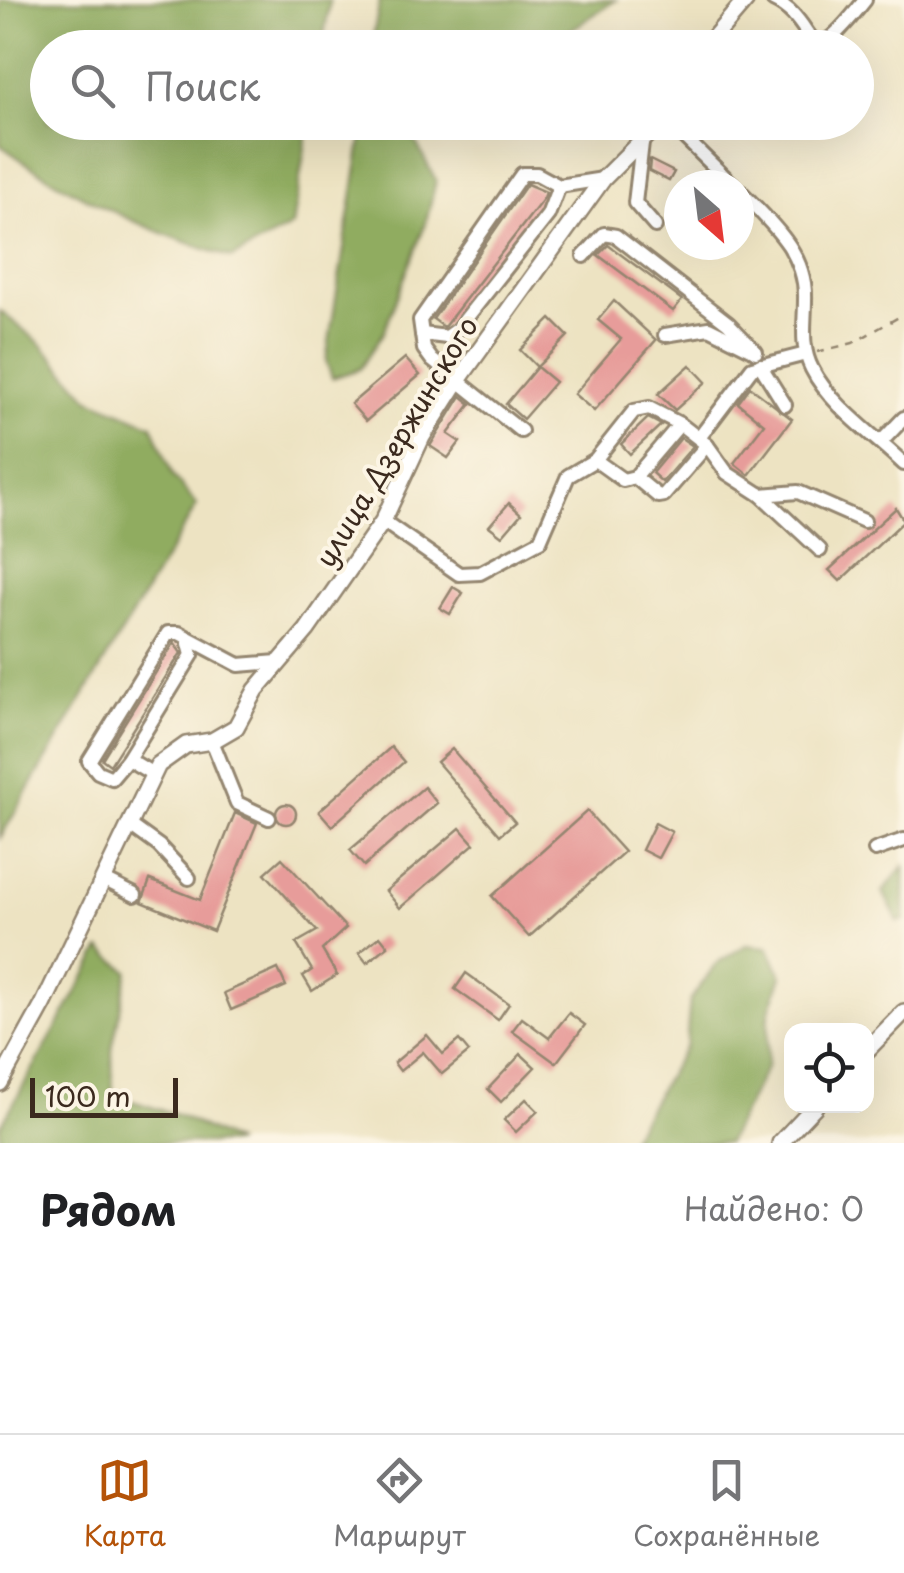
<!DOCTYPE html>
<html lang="ru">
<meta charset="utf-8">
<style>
body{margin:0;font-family:"Playpen Sans",sans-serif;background:#f6f6f6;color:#202124}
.controls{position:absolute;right:30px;bottom:30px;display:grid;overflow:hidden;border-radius:20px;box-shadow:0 10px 40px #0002}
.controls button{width:90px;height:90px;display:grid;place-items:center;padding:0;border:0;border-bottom:2px solid #e0e0e0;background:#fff;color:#202124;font:50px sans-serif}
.compass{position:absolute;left:664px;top:170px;width:90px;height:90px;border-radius:50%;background:#fff;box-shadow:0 10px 40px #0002;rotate:152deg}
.scale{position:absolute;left:30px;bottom:25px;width:148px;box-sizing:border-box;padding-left:10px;border:5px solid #3b2a1e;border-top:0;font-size:28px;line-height:35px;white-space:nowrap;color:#3b2a1e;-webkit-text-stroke:8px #fcf5e5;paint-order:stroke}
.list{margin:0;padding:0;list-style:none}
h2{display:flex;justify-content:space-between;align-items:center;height:130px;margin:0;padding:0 40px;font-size:42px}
h2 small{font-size:32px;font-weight:400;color:#757577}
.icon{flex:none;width:55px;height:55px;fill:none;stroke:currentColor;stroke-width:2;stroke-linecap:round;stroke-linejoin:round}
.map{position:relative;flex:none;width:904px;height:1143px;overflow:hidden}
.search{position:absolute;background:#fff;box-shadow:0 10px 40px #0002;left:30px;right:30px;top:30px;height:110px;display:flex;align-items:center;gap:25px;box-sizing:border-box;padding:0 35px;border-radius:55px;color:#757577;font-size:38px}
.sheet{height:290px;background:#fff}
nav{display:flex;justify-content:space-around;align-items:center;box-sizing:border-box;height:140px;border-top:2px solid #e0e0e0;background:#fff;font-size:28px;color:#757577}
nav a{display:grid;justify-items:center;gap:5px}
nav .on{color:#b45309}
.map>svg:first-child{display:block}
.forest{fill:#90ac60;stroke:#666b3f;stroke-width:2.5}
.building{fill:#e79c9a}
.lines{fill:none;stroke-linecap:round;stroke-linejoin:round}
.minor-casing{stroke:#948670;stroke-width:18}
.major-casing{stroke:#948670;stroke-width:20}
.path{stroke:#948670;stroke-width:2.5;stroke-dasharray:8 8;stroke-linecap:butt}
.minor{stroke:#fff;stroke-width:12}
.major{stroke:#fff;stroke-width:15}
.labels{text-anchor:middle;stroke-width:8;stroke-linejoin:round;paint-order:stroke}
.street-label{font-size:28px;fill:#3b2a1e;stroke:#fcf5e5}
</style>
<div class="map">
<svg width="904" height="1143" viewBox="0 0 904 1143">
<rect width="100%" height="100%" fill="#fcf5e5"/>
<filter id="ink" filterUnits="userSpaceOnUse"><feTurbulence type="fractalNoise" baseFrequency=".01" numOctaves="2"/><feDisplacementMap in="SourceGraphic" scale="20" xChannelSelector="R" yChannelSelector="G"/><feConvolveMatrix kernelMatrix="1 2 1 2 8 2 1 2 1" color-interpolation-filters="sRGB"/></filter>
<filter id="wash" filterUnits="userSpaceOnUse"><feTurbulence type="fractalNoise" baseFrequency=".0048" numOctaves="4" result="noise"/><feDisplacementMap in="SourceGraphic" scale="40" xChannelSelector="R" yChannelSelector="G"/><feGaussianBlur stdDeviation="2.25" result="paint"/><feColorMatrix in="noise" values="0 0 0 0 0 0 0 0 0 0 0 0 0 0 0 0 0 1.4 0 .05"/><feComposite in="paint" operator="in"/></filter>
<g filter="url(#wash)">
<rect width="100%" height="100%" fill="#ede3c2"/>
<g class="forest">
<path d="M0,0H330L322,47L48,48V122L309,123L292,226L232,258C150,232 70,196 0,145Z"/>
<polygon points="380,0 616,0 554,41 554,47 505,47 484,32 471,47 371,47"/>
<polygon points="364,123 411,123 408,127 436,181 425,225 383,333 360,369 332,378 326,361"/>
<polygon points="0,311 40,343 90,399 152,425 173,476 197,505 0,838"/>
<polygon points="904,866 904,920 898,922 883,892"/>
<polygon points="746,945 768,947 782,976 769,1013 767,1066 727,1143 628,1143 686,1045 690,1000 717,963"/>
<polygon points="101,949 128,971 112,1049 113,1095 180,1116 236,1143 0,1143 0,1127"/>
</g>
<g id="blocks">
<g class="building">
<polygon points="650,160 674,172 669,181 649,171"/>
<polygon points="527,184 546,192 544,198 444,327 433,319"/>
<polygon points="608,245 682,300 673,311 598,255"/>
<polygon points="614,301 656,340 594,411 574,394 621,339 598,320"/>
<polygon points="551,319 568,336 537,367 520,350"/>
<polygon points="405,358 420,375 366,421 351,404"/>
<polygon points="690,365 706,382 675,410 658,394"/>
<polygon points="537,367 555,382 523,419 506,404"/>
<polygon points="750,387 792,419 749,475 734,463 764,424 738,403"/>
<polygon points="461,396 471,404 448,434 460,442 448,458 430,446"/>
<polygon points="648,418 661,425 630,454 621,444"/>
<polygon points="681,438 693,446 662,482 652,473"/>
<polygon points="509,503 521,514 502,536 489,526"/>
<polygon points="896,508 904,521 840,581 829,570"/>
<polygon points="453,587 463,593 450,614 440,608"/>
<polygon points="174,643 181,653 110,765 102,759"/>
<polygon points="391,747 404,762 332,826 319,811"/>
<polygon points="452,749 515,822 500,835 437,762"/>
<polygon points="424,787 437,803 364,866 350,850"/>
<circle cx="286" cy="814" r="10"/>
<polygon points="587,811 624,852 529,937 492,896"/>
<polygon points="235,813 257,823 213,931 142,902 150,880 200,900"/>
<polygon points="655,823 672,832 658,858 642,850"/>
<polygon points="460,828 474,844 400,908 386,891"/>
<polygon points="282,858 346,928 322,950 337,975 312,991 303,976 312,970 296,943 317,931 265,873"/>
<polygon points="380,936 388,946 367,963 359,953"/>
<polygon points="278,969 286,986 231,1010 224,993"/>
<polygon points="466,973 509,1004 498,1020 455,989"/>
<polygon points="569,1013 585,1025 556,1063 512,1031 522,1018 549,1038"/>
<polygon points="427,1035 443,1054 459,1040 469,1052 442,1074 423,1052 400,1071 394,1063"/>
<polygon points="521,1054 535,1067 501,1102 488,1089"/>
<polygon points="526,1099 538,1111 516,1132 504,1120"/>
</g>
</g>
</g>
<g filter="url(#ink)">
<use href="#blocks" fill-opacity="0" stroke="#948670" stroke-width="2.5"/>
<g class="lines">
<defs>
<g id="minor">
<path d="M773,0C823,23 799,84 865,0"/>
<polyline points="676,122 683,136 733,185"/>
<polyline points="642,143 635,203 655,226"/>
<path d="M739,190C770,222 807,252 805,300C805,324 800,346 812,369C830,405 875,436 904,464"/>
<polyline points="584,256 604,234 616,236 728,323 756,352"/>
<polyline points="422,334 447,337 457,330 548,215 559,186"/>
<polyline points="665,335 709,328 755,351"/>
<polyline points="760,365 785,405"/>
<polyline points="521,431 432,360 424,349 420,320 522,174 537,174 559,186 603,179"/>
<polyline points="699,438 752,368 806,354"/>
<polyline points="881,442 904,418"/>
<polyline points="595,460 623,480 635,477 680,424"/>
<polyline points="635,477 658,496 664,495 707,445"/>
<polyline points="761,495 820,550"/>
<polyline points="383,521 459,574 480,573 540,541 568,476 595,460 634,411 649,408 680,424 707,445 727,473 761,495 798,492 864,521"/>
<polyline points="212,741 237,803 269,818"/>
<polyline points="128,759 112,778 98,772 89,761 168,633 179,633 239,665 278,662"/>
<polyline points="153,774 128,759 192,655 188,640"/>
<polyline points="130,825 159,846 189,878"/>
<polyline points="875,850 904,840"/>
<polyline points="103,879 135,895"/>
</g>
<g id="major">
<polyline points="705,48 746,0"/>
<polyline points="866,1051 904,1012"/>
<polyline points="0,1083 43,1005 158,765 186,745 212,741 236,727 256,690 307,630 383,521 422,437 459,379 603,179 660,122"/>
<polyline points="780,1143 815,1106"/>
</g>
</defs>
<use href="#minor" class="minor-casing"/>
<use href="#major" class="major-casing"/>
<polyline class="path" points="817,352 853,343 904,314"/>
<use href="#minor" class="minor"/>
<use href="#major" class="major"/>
</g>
</g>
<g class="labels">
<g class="street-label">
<text transform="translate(397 442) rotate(-59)" y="10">улица Дзержинского</text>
</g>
</g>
</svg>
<div class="controls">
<button><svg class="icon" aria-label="locate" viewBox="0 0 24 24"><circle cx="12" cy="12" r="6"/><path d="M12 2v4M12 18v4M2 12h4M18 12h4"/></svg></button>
</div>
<svg class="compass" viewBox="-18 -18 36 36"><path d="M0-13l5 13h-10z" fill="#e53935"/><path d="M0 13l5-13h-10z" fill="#757577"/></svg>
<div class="scale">100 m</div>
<div class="search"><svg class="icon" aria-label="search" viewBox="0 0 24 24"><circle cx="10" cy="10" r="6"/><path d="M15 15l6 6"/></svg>Поиск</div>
</div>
<section class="sheet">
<h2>Рядом<small>Найдено: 0</small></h2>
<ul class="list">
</ul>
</section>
<nav>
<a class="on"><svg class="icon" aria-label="map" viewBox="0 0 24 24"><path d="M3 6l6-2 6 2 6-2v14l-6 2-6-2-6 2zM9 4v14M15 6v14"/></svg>Карта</a>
<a><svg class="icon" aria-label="directions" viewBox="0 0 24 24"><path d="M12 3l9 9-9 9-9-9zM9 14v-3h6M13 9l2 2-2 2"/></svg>Маршрут</a>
<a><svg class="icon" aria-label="saved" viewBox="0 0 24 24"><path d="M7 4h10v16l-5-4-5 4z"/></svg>Сохранённые</a>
</nav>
